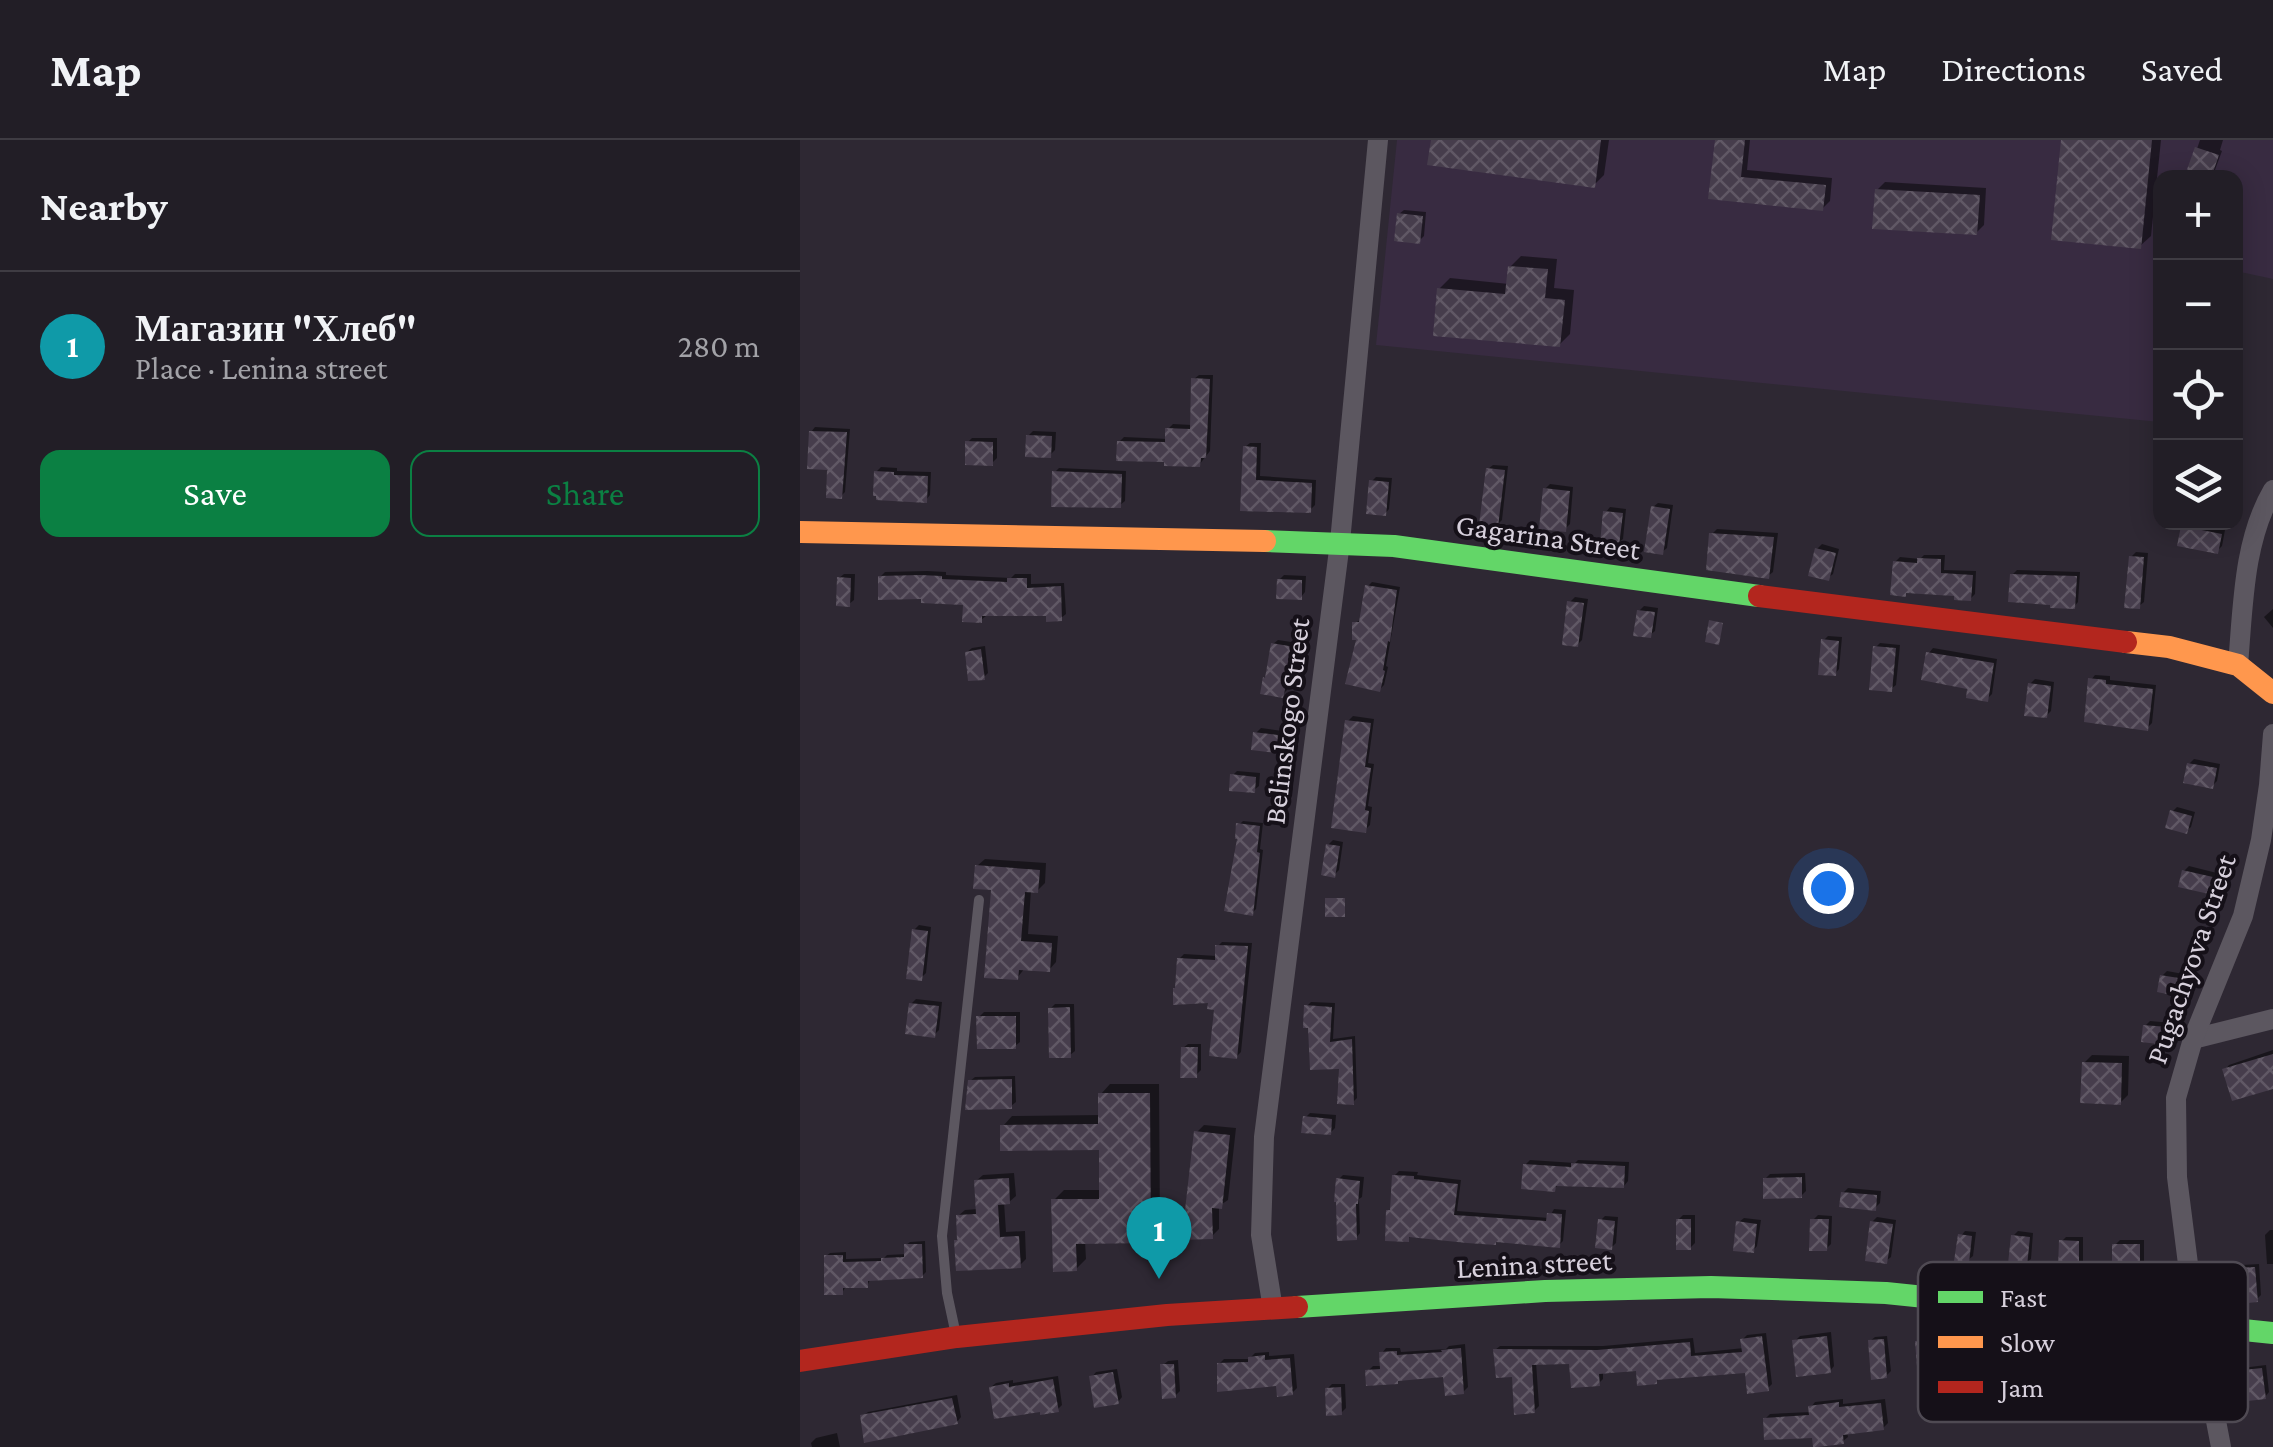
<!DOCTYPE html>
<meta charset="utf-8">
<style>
body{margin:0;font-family:"Crimson Pro",serif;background:#2a272e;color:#f1f3f6}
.controls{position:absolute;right:30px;top:30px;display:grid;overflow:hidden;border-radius:20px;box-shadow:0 5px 25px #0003}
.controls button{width:90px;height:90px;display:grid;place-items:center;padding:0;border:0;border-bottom:2px solid #3f3c43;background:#221e26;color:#f1f3f6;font:50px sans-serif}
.you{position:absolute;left:1028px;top:748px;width:35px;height:35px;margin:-25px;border:8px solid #fff;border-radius:50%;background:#1a73e8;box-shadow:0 0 0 15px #1a73e833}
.badge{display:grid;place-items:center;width:65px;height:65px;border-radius:50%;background:#0b8043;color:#fff;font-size:32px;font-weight:700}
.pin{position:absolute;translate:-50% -82px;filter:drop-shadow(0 2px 5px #0008)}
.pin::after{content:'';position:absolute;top:52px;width:35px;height:30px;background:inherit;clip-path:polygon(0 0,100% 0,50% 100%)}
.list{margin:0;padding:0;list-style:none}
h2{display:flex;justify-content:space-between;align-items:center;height:130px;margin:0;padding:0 40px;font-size:42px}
h2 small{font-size:32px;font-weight:400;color:#a2a2a7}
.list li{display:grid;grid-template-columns:65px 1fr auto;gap:30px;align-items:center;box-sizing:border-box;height:150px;padding:0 40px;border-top:2px solid #3f3c43}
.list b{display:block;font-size:38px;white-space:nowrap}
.list p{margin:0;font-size:32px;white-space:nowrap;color:#a2a2a7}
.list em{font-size:32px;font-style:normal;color:#a2a2a7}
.actions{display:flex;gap:20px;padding:30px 40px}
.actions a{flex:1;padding:22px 0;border:2px solid #0b8043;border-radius:20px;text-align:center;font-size:35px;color:#0b8043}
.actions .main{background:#0b8043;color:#fff}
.icon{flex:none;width:55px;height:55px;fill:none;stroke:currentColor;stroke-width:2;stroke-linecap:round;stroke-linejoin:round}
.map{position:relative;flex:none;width:1473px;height:1307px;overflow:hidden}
header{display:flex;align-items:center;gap:60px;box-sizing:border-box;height:140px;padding:0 50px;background:#221e26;border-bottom:2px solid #3f3c43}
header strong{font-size:48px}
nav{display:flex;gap:55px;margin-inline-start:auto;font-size:35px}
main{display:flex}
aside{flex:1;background:#221e26}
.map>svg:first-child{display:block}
.built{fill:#382b41}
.shadow{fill:#0007}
.building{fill:url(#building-cross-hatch)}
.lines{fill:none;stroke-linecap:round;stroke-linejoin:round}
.lane{stroke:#5c5760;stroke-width:10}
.street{stroke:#5c5760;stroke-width:20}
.fast{stroke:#63d668;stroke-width:22}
.slow{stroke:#ff974d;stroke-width:22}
.jam{stroke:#b3261e;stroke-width:22}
.labels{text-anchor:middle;stroke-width:8;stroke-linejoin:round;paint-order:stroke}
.street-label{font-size:30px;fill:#d7d0dc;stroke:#151018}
.key{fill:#151018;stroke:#4f4a53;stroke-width:2.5}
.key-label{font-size:28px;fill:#d7d0dc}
</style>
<header>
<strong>Map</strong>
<nav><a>Map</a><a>Directions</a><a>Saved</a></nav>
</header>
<main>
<aside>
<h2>Nearby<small></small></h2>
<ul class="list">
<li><span class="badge" style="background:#0f9aa8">1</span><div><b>Магазин &quot;Хлеб&quot;</b><p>Place · Lenina street</p></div><em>280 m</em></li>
</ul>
<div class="actions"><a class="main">Save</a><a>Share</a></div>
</aside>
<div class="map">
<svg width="1473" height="1307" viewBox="0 0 1473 1307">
<defs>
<pattern id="building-cross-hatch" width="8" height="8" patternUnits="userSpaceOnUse" patternTransform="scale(2.5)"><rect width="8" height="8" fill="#463d4c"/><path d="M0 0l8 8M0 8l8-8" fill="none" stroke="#605865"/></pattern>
</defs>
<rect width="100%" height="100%" fill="#2e2833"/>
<polygon class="built" points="597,0 1473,0 1473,139 1436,131 1436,38 1360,38 1360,282 576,205"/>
<g class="shadow">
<polygon points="633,0 809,0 804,35 794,45"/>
<polygon points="917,0 950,0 947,30 1032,38 1030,61 1022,69 911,57"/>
<polygon points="1264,0 1361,0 1351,96 1340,106"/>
<polygon points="1400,0 1423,0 1420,10 1422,11 1412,38 1387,38"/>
<polygon points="1085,42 1186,48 1184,85 1176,93 1077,50"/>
<polygon points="604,70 626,72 624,96 619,101 599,74"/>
<polygon points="721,116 757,119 754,148 774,150 770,194 759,205 639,149 650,138 709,144 710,127"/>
<polygon points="399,235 413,235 410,311 399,325 367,320 319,302 324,297 368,299 368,289 373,284 392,285 394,239"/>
<polygon points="15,287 50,289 45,352 41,356 30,328 11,292"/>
<polygon points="233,291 256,292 255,310 250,315 228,296"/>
<polygon points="172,298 197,298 197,318 192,323 168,302"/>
<polygon points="450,303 461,303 460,336 516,340 515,365 510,370 443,368 445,307"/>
<polygon points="693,325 708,326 702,380 697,385 688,329"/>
<polygon points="81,327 97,328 97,331 131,332 130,355 126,360 76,332"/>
<polygon points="259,328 326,331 325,361 320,365 255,332"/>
<polygon points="576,337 592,338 589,369 585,374 571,342"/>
<polygon points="750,344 773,347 770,384 765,389 745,349"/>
<polygon points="858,363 873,365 867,408 862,412 853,367"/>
<polygon points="810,367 826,369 823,399 818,403 806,372"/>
<polygon points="1388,382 1425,390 1422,406 1417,411 1383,387"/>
<polygon points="917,389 978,393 973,432 968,436 912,394"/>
<polygon points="1022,404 1039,409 1033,434 1028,438 1017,409"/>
<polygon points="1336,412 1348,413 1344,462 1339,466 1331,417"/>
<polygon points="1124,415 1145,415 1144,430 1176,431 1175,454 1170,459 1156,453 1108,451 1105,454 1095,422 1100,417 1120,419"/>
<polygon points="1217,430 1280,432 1278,462 1274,467 1212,435"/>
<polygon points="127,431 146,432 146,435 211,438 215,434 231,434 231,444 264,443 266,474 261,478 248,473 186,476 181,480 166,463 80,437 85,432"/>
<polygon points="44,434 55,434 54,460 49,464 39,438"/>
<polygon points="484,435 506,436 505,452 501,457 479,440"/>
<polygon points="572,442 600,447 586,526 588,527 584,545 579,550 555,483 562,479 567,447"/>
<polygon points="775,457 788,459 782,500 777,505 770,462"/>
<polygon points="844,466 858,468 855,491 850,495 839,471"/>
<polygon points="1473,469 1473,488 1464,477"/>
<polygon points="1028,496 1042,497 1039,529 1035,534 1024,500"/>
<polygon points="478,500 498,503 487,550 482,555 473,504"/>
<polygon points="1080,503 1100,505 1096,545 1091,549 1076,507"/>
<polygon points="185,506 188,533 184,537 167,512 172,508"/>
<polygon points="1133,508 1197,519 1192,554 1187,559 1170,547 1129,513"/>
<polygon points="1295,535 1310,536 1310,540 1356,545 1352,583 1347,588 1291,540"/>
<polygon points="1235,539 1254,542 1251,571 1246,576 1230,544"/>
<polygon points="553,576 574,579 568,623 574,624 568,666 572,667 570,685 565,690 548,581"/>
<polygon points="461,588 482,591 480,606 475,611 456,593"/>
<polygon points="1394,619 1420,624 1417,641 1412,646 1389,624"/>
<polygon points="437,631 460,633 459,646 454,650 433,635"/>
<polygon points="1377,667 1395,672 1391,687 1386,691 1372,672"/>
<polygon points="443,681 463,683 460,709 463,710 456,769 452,773 440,697 439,685"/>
<polygon points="533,700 543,702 539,730 534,735 528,705"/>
<polygon points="185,719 246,723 245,743 237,751 231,750 228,794 258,796 256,822 249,830 225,828 217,838 193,747 177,726"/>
<polygon points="1389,726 1417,733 1413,747 1409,752 1384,731"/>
<polygon points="119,785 131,787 126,833 121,838 114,790"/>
<polygon points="422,802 452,803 441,912 436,917 416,867 379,819 384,814 417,816 418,806"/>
<polygon points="1367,831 1389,835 1386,849 1381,854 1362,836"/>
<polygon points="116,859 142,862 139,890 134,895 111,864"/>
<polygon points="511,862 535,863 533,899 555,896 557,958 553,962 542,926 507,866"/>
<polygon points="255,864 274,864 275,911 270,915 250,869"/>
<polygon points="184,872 220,872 220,902 215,906 179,877"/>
<polygon points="1350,881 1372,883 1370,897 1366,902 1345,886"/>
<polygon points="388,904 401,904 401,930 396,935 383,908"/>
<polygon points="1473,910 1473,946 1425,930 1429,925"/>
<polygon points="1292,915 1329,916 1328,955 1320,963 1284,923"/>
<polygon points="215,936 216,962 211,966 170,941 175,937"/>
<polygon points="310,944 359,944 360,1091 350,1101 285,1101 286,1119 276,1129 254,1060 264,1050 301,1050 301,1007 203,986 212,976 301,975 301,954"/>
<polygon points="510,973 536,975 535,988 530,993 505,978"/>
<polygon points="404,985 436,988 428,1060 419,1066 419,1089 412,1096 382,1080 387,1076 397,992"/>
<polygon points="730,1020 775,1023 778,1020 829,1022 828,1041 824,1046 760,1043 754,1049 725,1025"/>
<polygon points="599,1031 618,1032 617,1035 661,1040 657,1071 749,1078 754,1069 766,1070 763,1101 759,1105 612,1094 608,1099 589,1071 593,1066 594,1036"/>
<polygon points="214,1033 216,1056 209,1062 204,1062 206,1092 225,1091 226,1119 220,1125 160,1098 158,1076 165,1070 178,1069 176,1041 183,1035"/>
<polygon points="1005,1033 1006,1051 1001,1056 965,1039 970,1034"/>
<polygon points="543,1035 564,1037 562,1057 559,1059 560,1093 556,1098 539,1039"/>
<polygon points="1048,1048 1081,1051 1080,1063 1075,1068 1043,1053"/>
<polygon points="883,1075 895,1075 895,1103 890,1108 878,1080"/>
<polygon points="1018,1075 1032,1076 1031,1104 1026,1109 1013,1080"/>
<polygon points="805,1076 818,1077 816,1103 811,1108 800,1081"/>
<polygon points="1077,1077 1096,1080 1091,1117 1086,1121 1072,1082"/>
<polygon points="944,1078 961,1080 957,1106 953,1111 939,1082"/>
<polygon points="1470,1090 1473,1090 1473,1124 1467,1124 1465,1095"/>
<polygon points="1165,1091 1176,1092 1173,1116 1168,1120 1161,1096"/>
<polygon points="1218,1091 1233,1093 1231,1119 1226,1123 1213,1096"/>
<polygon points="1266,1097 1283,1097 1283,1123 1278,1127 1261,1102"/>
<polygon points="1320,1100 1344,1100 1344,1129 1339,1134 1315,1105"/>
<polygon points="125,1101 126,1132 122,1136 71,1138 67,1146 46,1146 42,1153 26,1116 30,1113 46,1112 46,1119 84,1118 87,1115 107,1114 106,1105 110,1102"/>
<polygon points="1459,1124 1461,1155 1456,1160 1437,1129 1442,1125"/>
<polygon points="1031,1192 1034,1226 1030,1231 995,1201 1000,1196"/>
<polygon points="966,1193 972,1244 968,1248 947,1230 860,1237 856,1242 838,1229 803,1231 803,1239 799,1243 772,1222 736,1222 739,1266 734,1271 714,1234 695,1210 700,1206 803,1206 893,1198 895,1213 944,1208 943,1199 947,1195"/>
<polygon points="1087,1196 1091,1231 1086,1236 1070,1201 1075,1197"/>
<polygon points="1141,1196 1142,1200 1212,1199 1213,1228 1208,1232 1191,1226 1143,1228 1139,1235 1118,1202 1123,1198"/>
<polygon points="665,1204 668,1247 663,1252 646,1234 568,1231 573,1226 582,1226 582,1213 586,1208 600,1208 601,1212 646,1209 649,1206"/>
<polygon points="469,1212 469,1216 494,1214 497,1248 492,1253 478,1244 419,1224 424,1219 449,1219 455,1213"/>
<polygon points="378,1220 380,1251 375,1256 363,1225 368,1221"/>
<polygon points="1466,1225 1469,1252 1465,1257 1437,1232 1442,1228"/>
<polygon points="317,1229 322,1257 318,1262 292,1237 296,1232"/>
<polygon points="258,1236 262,1265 258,1269 191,1247 196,1243 213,1240 213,1243"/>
<polygon points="532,1244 545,1244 546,1268 541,1273 527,1249"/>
<polygon points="157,1255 161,1277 157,1282 63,1276 68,1272"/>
<polygon points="1043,1259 1043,1264 1085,1259 1088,1283 1083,1288 1047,1292 1048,1297 1043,1301 1014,1295 966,1278 970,1274 1011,1272 1011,1267 1015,1262"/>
<polygon points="37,1293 40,1307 12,1307 11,1303 16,1298"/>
</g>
<g class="building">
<polygon points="631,0 801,0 795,48 627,25"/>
<polygon points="915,0 945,0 941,37 1026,45 1023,71 908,59"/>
<polygon points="1261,0 1352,0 1341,109 1251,100"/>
<polygon points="1395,7 1419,15 1411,38 1384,38"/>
<polygon points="1075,49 1180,55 1177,95 1072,89"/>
<polygon points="597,73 623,76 620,104 594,101"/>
<polygon points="708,126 748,129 745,158 765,160 760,207 633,196 637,148 705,154"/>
<polygon points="391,238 410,239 406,318 401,318 400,327 364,326 364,322 316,321 317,301 365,302 365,288 390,289"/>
<polygon points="9,291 47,292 42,359 26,358 27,330 7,329"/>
<polygon points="226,295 252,296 251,318 225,317"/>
<polygon points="165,301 193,302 193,326 165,325"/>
<polygon points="443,306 457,307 456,340 512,343 511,373 440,371"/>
<polygon points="686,328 705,330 698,387 679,385"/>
<polygon points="74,331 94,332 94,335 128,336 127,363 76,360 76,356 73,356"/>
<polygon points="252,331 322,334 321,368 251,367"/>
<polygon points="569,340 589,342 586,376 566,374"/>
<polygon points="743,348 770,351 766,392 739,389"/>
<polygon points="851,366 870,369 863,415 844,412"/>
<polygon points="803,371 823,373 819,406 800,404"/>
<polygon points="1381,386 1422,394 1418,414 1377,406"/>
<polygon points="909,393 974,397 969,439 906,430"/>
<polygon points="1015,408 1036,413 1029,441 1008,436"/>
<polygon points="1329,416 1344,417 1340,469 1324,468"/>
<polygon points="1117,418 1141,419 1141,433 1173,435 1171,461 1154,460 1154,456 1106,453 1106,457 1090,455 1093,421 1117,423"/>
<polygon points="1210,434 1277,436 1275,469 1250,468 1250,465 1208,462"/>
<polygon points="120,435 142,436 142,439 207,442 207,438 227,438 227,448 261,446 262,481 246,482 246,476 182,476 182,483 162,482 163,465 121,463 121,459 78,460 78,436"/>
<polygon points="37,437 51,438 50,467 36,466"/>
<polygon points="477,439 502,440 502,460 476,459"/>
<polygon points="565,445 597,450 590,502 588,501 583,530 585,531 580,552 545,544 556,500 552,500 552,482 559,482"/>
<polygon points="767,461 784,463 778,507 762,505"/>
<polygon points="837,470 855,472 851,498 833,496"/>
<polygon points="909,480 923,483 919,505 905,502"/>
<polygon points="1021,499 1039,501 1036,536 1018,535"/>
<polygon points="471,503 495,507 483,558 460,554 463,537 465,538"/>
<polygon points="1073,506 1096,508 1092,552 1069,550"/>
<polygon points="181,509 185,540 168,541 165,512"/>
<polygon points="1126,512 1194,523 1188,562 1166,558 1167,549 1121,540"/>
<polygon points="1288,538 1306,540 1306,544 1353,549 1348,591 1284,582"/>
<polygon points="1228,543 1251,546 1247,578 1224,576"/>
<polygon points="545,580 571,583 565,627 571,628 565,670 569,671 566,693 531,688"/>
<polygon points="453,592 478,595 476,613 451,610"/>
<polygon points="1387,623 1417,628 1413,649 1383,643"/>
<polygon points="430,634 456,637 455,653 429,651"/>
<polygon points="1370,670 1392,676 1387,694 1365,688"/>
<polygon points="436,683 460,686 457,712 460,713 453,776 424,771 437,699 435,699"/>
<polygon points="526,704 540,706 535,738 521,735"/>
<polygon points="175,725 240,730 238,753 225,752 221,801 252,803 250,832 219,830 218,840 184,838 191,750 173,749"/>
<polygon points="1382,730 1413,737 1409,754 1378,747"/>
<rect x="525" y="758" width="20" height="19"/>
<polygon points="112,789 128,791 122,841 106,839"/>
<polygon points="415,805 448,806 437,919 409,916 414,870 407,869 408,863 373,865 373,848 375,848 377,818 415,820"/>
<polygon points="1360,835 1385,839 1382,857 1357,852"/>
<polygon points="109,863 139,866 135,898 105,894"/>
<polygon points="504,865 532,867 530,902 552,899 554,965 537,964 539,929 510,930 508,888 503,888"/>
<polygon points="270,867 271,918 249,918 248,868"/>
<polygon points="176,876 216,876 216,909 177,909"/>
<polygon points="1343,885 1368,887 1366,905 1341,902"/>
<polygon points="381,907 398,907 397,938 380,938"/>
<polygon points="1473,914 1473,949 1432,961 1422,929"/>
<polygon points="1282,922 1322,923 1321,965 1280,963"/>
<polygon points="212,939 212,969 165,970 168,940"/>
<polygon points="298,953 350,953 351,1103 276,1104 277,1131 253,1132 251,1059 299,1059 299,1010 200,1011 200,985 298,984"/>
<polygon points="503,976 532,979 531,995 501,993"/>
<polygon points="394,991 430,995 422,1069 412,1068 413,1099 380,1100 380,1079 384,1079"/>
<polygon points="771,1023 825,1026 824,1048 756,1046 755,1052 721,1049 723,1024 771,1027"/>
<polygon points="592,1035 614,1036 614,1039 658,1044 654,1075 746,1081 747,1073 762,1074 760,1108 696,1102 696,1105 667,1103 609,1097 609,1102 585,1101 586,1070 590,1070"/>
<polygon points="1002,1037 1002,1058 963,1059 963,1038"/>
<polygon points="209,1038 210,1064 198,1065 200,1097 219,1096 221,1128 156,1131 154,1100 157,1100 156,1075 176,1074 174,1040"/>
<polygon points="536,1038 560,1041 558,1064 556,1064 557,1100 537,1101 536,1062 534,1062"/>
<polygon points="1041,1052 1077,1055 1076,1071 1039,1067"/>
<polygon points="798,1079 815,1081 812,1110 795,1108"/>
<rect x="876" y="1079" width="15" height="31"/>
<polygon points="1010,1079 1029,1079 1027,1111 1009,1111"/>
<polygon points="936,1081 957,1084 954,1113 933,1111"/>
<polygon points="1070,1081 1093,1084 1087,1124 1065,1121"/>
<polygon points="1158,1094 1172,1096 1169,1123 1154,1121"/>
<polygon points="1211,1095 1230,1097 1227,1126 1208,1124"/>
<polygon points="1259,1100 1279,1101 1279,1130 1258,1129"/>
<polygon points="104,1104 122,1104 123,1138 68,1141 68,1148 43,1148 43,1155 24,1155 24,1115 43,1115 43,1122 81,1121 81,1118 104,1117"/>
<polygon points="1312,1104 1340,1104 1340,1137 1312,1136"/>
<polygon points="1455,1127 1458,1162 1437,1164 1434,1128"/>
<polygon points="962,1196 969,1251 947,1254 945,1233 857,1240 857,1244 837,1246 836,1231 799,1234 800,1246 771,1248 769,1224 732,1225 735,1273 714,1275 712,1237 696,1238 693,1209 797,1210 890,1202 891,1216 942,1212 940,1199"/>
<polygon points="1027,1196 1031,1233 996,1237 992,1200"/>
<polygon points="1084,1199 1087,1238 1071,1240 1068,1200"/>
<polygon points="1137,1200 1138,1204 1208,1203 1209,1235 1189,1236 1189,1229 1140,1230 1140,1237 1118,1239 1115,1201"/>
<polygon points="661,1208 664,1254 645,1256 643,1237 598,1241 598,1244 566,1246 565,1230 580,1229 579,1212 597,1211 597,1215 642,1212 641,1210"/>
<polygon points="465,1215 465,1220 490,1218 493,1255 477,1257 476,1246 417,1252 417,1223 448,1222 448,1217"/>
<polygon points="360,1224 374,1224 376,1258 362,1259"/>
<polygon points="1462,1228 1466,1259 1438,1262 1434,1231"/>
<polygon points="313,1232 319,1264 294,1268 289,1236"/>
<polygon points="253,1239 259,1272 240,1275 240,1272 194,1279 189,1247 209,1243 209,1247"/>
<polygon points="541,1247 542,1275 526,1276 525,1248"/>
<polygon points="152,1258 158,1284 64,1303 60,1275"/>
<polygon points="1039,1262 1039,1267 1081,1263 1084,1290 1043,1295 1044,1304 1017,1307 1013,1307 1012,1298 964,1300 963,1278 1009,1275 1008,1266"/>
</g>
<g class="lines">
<polyline class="lane" points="156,1195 147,1153 142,1096 179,760"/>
<g class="street">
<path d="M1438,525C1443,468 1443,401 1473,350"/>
<polyline points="1393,899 1473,879"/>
<polyline points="473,1169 461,1095 464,997 540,402 578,0"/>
<polyline points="1390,1183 1388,1124 1377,1037 1376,958 1393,899 1443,776 1461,700 1469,645 1473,594"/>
<polyline points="1413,1186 1412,1260 1421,1307"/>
</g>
<g class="fast">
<polyline points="465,401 594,406 959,456"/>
<polyline points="497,1167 745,1151 911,1147 1086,1153 1473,1193"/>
</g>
<g class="slow">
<polyline points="0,392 465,401"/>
<polyline points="1326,502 1369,507 1438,525 1473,553"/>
</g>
<g class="jam">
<polyline points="959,456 1326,502"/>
<polyline points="0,1221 157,1197 367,1175 497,1167"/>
</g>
</g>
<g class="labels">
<g class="street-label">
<text transform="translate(748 397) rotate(8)" y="10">Gagarina Street</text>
<text transform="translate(487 581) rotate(-83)" y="10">Belinskogo Street</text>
<text transform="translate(1391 819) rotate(-71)" y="10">Pugachyova Street</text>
<text transform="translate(734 1124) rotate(-3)" y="10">Lenina street</text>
</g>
</g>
<rect x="1118" y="1122" width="330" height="160" rx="15" class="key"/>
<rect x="1138" y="1151" width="45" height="12" fill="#63d668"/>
<rect x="1138" y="1196" width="45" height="12" fill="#ff974d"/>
<rect x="1138" y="1241" width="45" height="12" fill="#b3261e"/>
<g class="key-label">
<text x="1200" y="1167">Fast</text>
<text x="1200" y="1212">Slow</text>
<text x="1200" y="1257">Jam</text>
</g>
</svg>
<div class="controls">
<button>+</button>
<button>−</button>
<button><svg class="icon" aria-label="locate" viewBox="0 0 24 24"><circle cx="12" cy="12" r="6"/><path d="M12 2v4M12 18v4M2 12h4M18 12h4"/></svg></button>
<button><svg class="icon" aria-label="layers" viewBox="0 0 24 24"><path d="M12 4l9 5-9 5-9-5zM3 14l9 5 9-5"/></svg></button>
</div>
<div class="you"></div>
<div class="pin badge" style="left:359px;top:1139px;background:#0f9aa8">1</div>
</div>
</main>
